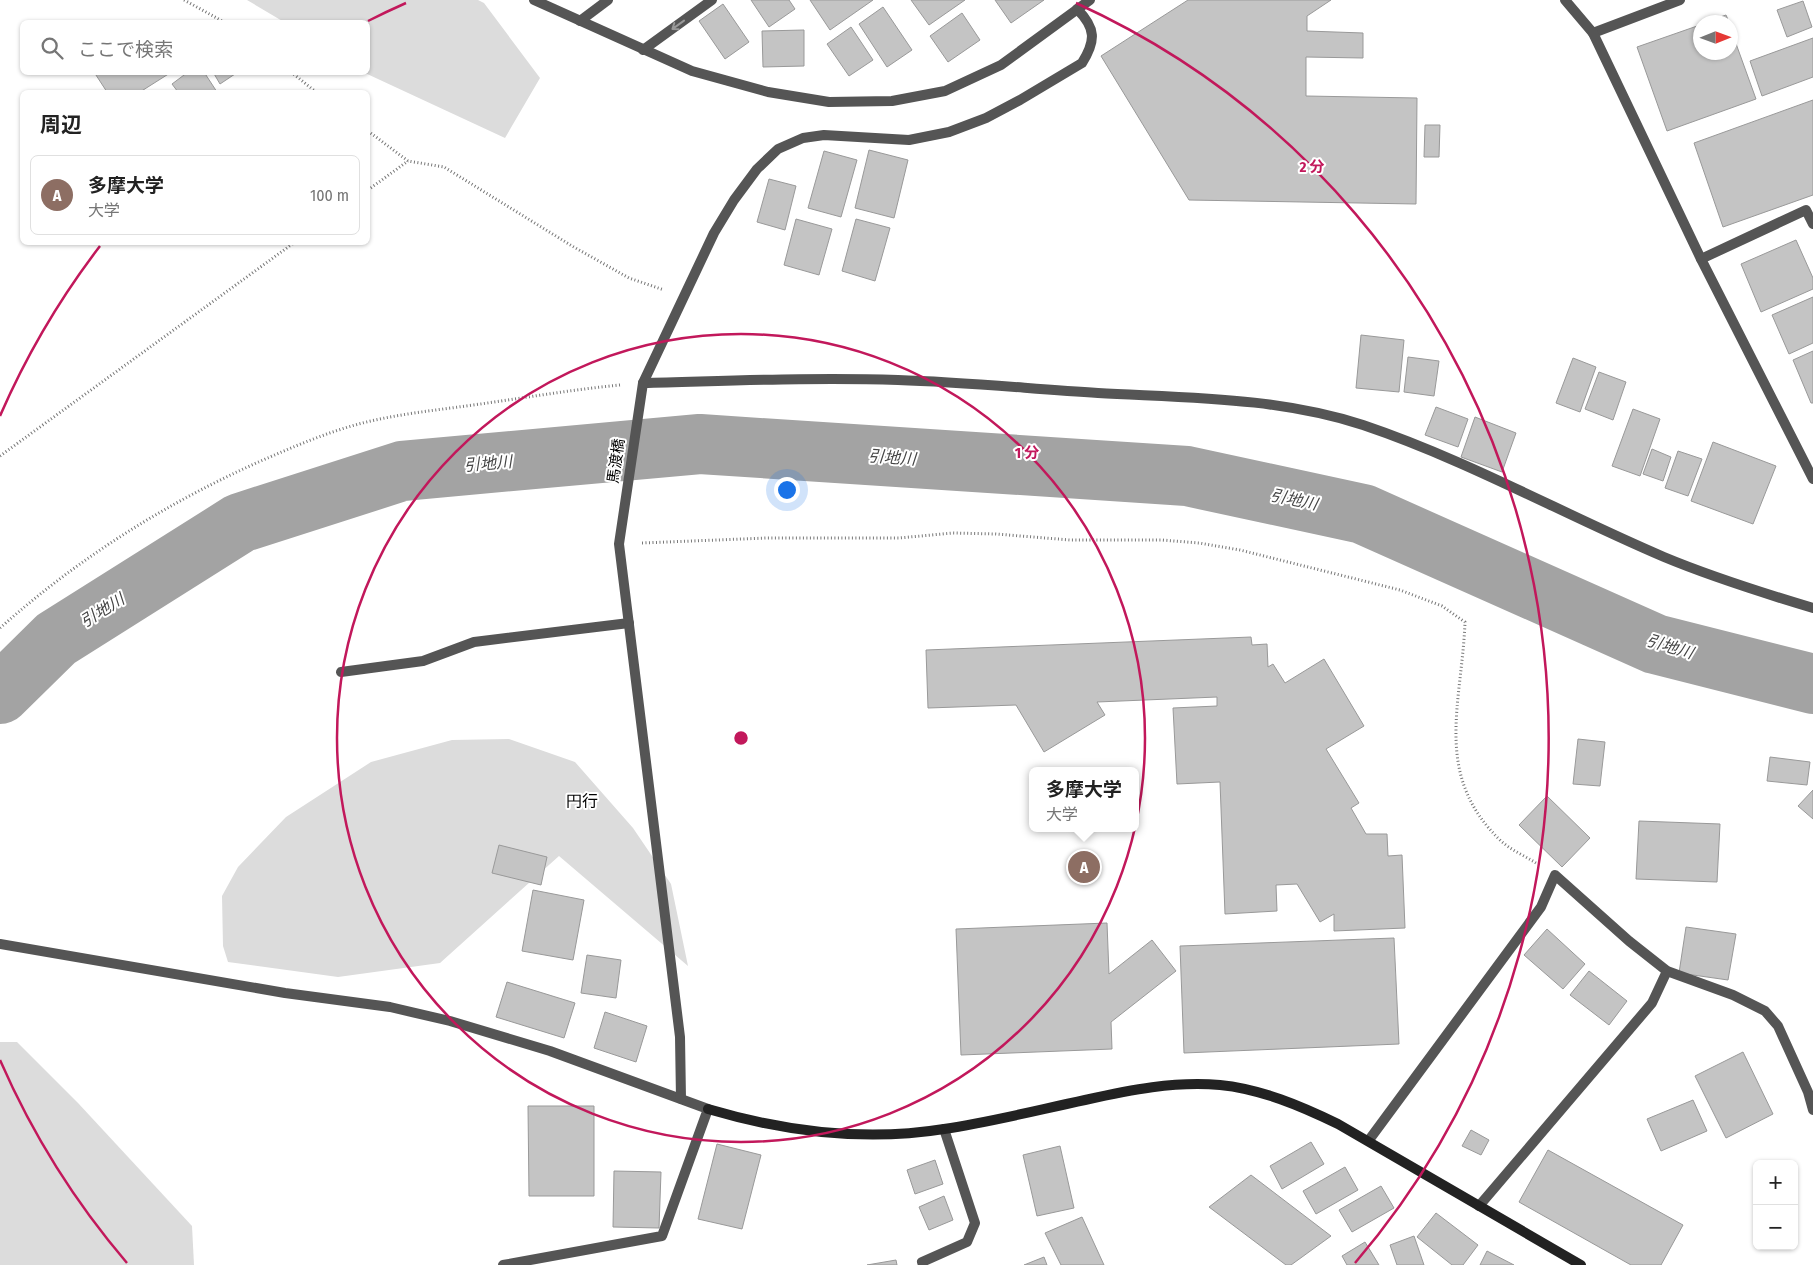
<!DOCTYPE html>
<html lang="ja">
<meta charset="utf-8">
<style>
body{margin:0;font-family:"Fira Sans Condensed","Noto Sans JP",sans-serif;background:#f2f2f2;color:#222}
.controls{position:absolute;right:15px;bottom:15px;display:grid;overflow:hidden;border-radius:8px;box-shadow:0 1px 4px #0004}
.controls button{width:45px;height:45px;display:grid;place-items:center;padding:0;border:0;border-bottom:1px solid #e0e0e0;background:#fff;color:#222;font:25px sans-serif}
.compass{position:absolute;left:1693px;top:15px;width:45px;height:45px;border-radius:50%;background:#fff;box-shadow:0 1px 4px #0004;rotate:89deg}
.you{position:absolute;left:786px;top:489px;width:18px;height:18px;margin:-12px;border:4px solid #fff;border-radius:50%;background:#1a73e8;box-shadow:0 0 0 8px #1a73e833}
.badge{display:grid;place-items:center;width:32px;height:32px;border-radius:50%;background:#000;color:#fff;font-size:16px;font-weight:700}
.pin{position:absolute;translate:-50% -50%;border:2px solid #fff;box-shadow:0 1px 5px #0006}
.popup{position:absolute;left:1029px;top:767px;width:110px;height:65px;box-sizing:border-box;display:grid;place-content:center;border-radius:8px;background:#fff;filter:drop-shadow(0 1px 4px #0005);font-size:16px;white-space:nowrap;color:#767676}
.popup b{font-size:19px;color:#222}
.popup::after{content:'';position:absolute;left:50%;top:100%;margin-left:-10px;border:10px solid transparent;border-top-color:#fff}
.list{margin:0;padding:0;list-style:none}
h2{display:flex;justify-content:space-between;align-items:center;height:65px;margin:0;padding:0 20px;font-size:21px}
h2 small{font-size:16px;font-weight:400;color:#767676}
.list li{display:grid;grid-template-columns:32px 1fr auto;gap:15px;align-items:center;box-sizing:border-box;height:80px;margin:0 10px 10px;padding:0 10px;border:1px solid #e0e0e0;border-radius:8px}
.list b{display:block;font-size:19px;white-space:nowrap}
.list p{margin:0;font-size:16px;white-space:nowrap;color:#767676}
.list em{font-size:16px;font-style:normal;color:#767676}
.icon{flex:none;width:28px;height:28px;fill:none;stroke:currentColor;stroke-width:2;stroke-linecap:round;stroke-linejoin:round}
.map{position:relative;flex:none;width:1813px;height:1265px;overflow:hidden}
.search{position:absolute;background:#fff;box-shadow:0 1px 4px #0004;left:20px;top:20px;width:350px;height:55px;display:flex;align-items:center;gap:12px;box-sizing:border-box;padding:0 18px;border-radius:8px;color:#767676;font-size:19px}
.panel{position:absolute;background:#fff;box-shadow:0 1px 4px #0004;left:20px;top:90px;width:350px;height:155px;border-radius:8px}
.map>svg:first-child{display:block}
.green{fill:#dcdcdc}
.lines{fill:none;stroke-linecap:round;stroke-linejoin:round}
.river{stroke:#a3a3a3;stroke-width:60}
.building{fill:#c4c4c4;stroke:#999}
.path{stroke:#777;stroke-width:3;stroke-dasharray:1 2.5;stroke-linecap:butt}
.street{stroke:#555;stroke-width:10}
.secondary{stroke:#222;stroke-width:10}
.oneway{stroke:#999}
.ring{fill:none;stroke:#c2185b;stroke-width:2.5}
.labels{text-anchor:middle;stroke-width:4;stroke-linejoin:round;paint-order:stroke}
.street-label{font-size:15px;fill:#000;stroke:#fff}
.water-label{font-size:16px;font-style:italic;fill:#444;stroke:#fff}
.neighbourhood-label{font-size:16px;fill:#000;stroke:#fff}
.centre{fill:#c2185b;stroke:#fff;stroke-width:2.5}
.ring-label{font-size:15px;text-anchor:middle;font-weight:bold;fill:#c2185b;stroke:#fff;stroke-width:4;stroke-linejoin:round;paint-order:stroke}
</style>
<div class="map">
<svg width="1813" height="1265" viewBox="0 0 1813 1265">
<rect width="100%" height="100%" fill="#fff"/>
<g class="green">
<polygon points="247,0 478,0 484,3 540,78 505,138 365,73 368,72 368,22 284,22"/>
<polygon points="509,739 575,762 633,828 671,884 688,966 559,856 440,963 338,977 228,962 223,946 222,896 238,867 286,817 371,762 452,740"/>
<polygon points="0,1042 17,1042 78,1103 192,1226 194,1265 0,1265"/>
</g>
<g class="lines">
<polyline class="river" points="0,694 56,639 240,523 402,471 700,444 1187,476 1363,514 1655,644 1813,684"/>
</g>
<g class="building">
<polygon points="751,0 789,0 795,9 769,27"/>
<polygon points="810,0 873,0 830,30"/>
<polygon points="911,0 965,0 929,25"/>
<polygon points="995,0 1044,0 1011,23"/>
<polygon points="1188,0 1331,0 1307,16 1307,31 1363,33 1363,58 1306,57 1306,96 1417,98 1416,204 1189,200 1101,56"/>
<polygon points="1803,1 1812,27 1787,37 1777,10"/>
<polygon points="723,4 749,42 725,59 699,21"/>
<polygon points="883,7 912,50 887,67 859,24"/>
<polygon points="962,13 980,40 948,62 930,36"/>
<polygon points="1726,15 1729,22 1706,22"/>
<polygon points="1700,25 1700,52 1730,52 1730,27 1756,99 1667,131 1637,47"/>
<polygon points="851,27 873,60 849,76 827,44"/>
<polygon points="804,30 804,66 763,67 762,31"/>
<polygon points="1813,38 1813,77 1762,96 1750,61"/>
<polygon points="94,72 170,72 170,73 140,92 107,92"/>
<polygon points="188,72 204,72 217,92 178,92 172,84"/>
<polygon points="213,72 238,72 220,84"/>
<polygon points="1813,100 1813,195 1723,227 1694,143"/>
<polygon points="1425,125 1440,125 1439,157 1424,157"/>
<polygon points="869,150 908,160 894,218 855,208"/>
<polygon points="824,151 857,160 841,217 808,208"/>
<polygon points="769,179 796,186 785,230 757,222"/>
<polygon points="796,219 832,229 819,275 784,265"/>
<polygon points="856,219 890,228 875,281 842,271"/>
<polygon points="1796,240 1813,278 1813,289 1761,312 1741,264"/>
<polygon points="1813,297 1813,343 1789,354 1772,315"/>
<polygon points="1361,335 1404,340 1399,392 1356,388"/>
<polygon points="1813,351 1813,403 1811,403 1793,360"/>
<polygon points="1408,357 1439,361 1434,396 1404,392"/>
<polygon points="1573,358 1596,367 1580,412 1556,403"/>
<polygon points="1599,372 1626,382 1613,420 1585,409"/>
<polygon points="1436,407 1468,419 1458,447 1425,435"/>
<polygon points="1633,409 1660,419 1640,476 1612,466"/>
<polygon points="1475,417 1516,433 1502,472 1461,457"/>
<polygon points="1713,442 1776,466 1753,524 1691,501"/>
<polygon points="1652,449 1671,457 1663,481 1643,474"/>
<polygon points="1678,451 1702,459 1688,496 1665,488"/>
<polygon points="1251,637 1252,645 1267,644 1268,667 1273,664 1285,683 1324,659 1364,726 1326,749 1359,803 1351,808 1366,834 1387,834 1388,856 1402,855 1405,928 1334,931 1334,914 1320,922 1297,884 1276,885 1277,911 1225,914 1220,782 1177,784 1173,708 1217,706 1217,697 1097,702 1105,715 1044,752 1016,705 928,708 926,650"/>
<polygon points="1578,739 1605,742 1600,786 1573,784"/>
<polygon points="1770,757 1810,762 1807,785 1767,781"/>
<polygon points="1813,790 1813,819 1798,806"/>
<polygon points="1547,796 1590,838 1562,867 1519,825"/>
<polygon points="1639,821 1720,824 1717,882 1636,879"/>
<polygon points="499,845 547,857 541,885 492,873"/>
<polygon points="533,890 584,900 573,960 522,951"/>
<polygon points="1107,923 1109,974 1152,940 1176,971 1111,1022 1112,1049 961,1055 956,929"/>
<polygon points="1686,927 1736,934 1728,980 1679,973"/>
<polygon points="1547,929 1585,964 1563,989 1524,955"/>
<polygon points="1394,938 1399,1044 1184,1053 1180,946"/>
<polygon points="587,955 621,960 616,998 581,993"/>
<polygon points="1589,971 1627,1001 1609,1025 1570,995"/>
<polygon points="507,982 575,1003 564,1038 496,1017"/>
<polygon points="605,1012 647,1026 636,1062 594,1048"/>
<polygon points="1743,1052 1773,1114 1726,1138 1695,1076"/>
<polygon points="1693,1100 1707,1131 1661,1151 1647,1119"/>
<polygon points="528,1106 594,1106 594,1196 529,1196"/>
<polygon points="1471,1130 1489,1140 1481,1155 1462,1146"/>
<polygon points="1311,1142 1324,1164 1282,1189 1270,1166"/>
<polygon points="717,1144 761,1155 742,1229 698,1219"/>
<polygon points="1060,1146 1074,1208 1037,1216 1023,1155"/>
<polygon points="1548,1150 1683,1225 1661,1265 1631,1265 1519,1202"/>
<polygon points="935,1160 943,1184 915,1194 907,1170"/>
<polygon points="1345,1167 1358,1190 1316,1214 1303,1191"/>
<polygon points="614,1171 661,1172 659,1228 613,1227"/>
<polygon points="1251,1175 1331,1236 1291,1265 1286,1265 1209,1207"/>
<polygon points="1381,1186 1394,1208 1352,1232 1339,1210"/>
<polygon points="944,1196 953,1220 929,1230 919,1207"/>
<polygon points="1436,1213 1478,1245 1463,1265 1452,1265 1417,1237"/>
<polygon points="1082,1217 1104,1265 1061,1265 1045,1233"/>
<polygon points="1414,1236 1424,1265 1397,1265 1390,1245"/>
<polygon points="1365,1242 1379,1265 1347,1265 1342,1256"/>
<polygon points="1487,1251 1514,1265 1480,1265"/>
<polygon points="1044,1257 1047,1265 1024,1265"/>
<polygon points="896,1260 897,1265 867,1265"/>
</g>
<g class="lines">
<g class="path">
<polyline points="184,0 224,22"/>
<polyline points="291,72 316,92"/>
<polyline points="368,131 408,161 444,167 572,246 629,278 664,290"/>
<polyline points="368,190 408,161"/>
<polyline points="0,456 295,242"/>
<path d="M642,543L767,538H899L953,533L996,534L1070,540H1162L1199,543L1240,550L1400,590L1442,606L1465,622C1462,704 1432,775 1501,841C1511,850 1525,856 1536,863"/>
<path d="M0,628C80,557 166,503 263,460C293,447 323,434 355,425C391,415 429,411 466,406C518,399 568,390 620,385"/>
</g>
<g class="street">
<polyline points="534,0 692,71 768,92 829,102 892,101 945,91 1001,65 1090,0"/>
<polyline points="1565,0 1593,33 1680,0"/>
<polyline points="580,21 608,0"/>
<polyline points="1593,33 1701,259 1813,479"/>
<polyline points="643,50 712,0"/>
<polyline points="1701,259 1806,210 1813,224"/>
<path d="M643,383C728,381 813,377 898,380C965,382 1032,389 1098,393C1187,398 1277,397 1363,425C1467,460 1563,514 1664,557C1712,577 1763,593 1813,608"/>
<polyline points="341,672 423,661 474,642 629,623"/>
<polyline points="0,944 285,993 390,1007 450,1021 550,1051 708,1109 662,1236 503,1265"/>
<path d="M681,1099L680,1037L619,544L643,383L714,233L734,200L757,169L778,149L803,138L824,135L909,140L949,132L986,118L1020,100L1082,63C1096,41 1096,28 1077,9"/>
<polyline points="1369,1140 1541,907 1555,875 1629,941 1667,971 1733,995 1765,1011 1778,1026 1808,1092 1813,1110"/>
<polyline points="1479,1206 1652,1003 1667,971"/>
<polyline points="923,1265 922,1262 967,1242 975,1223 944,1129"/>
</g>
<path class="secondary" d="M708,1109C786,1132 864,1142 944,1129C991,1122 1038,1110 1085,1100C1130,1090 1174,1081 1220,1085C1261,1089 1301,1106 1338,1124L1581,1265"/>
</g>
<defs><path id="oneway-shaft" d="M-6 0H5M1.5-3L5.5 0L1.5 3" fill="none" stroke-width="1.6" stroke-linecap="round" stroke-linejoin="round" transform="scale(1.25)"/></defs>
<use class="oneway" href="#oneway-shaft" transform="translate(678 25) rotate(144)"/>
<g class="ring">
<circle cx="741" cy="738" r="404"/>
<path d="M127 1263A808 808 0 0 1 0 1060M0 416A808 808 0 0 1 100 246M368 21A808 808 0 0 1 406 3M1076 3A808 808 0 0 1 1355 1263"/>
</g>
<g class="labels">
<g class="street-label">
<text transform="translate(616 461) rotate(-82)" y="5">馬渡橋</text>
</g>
<g class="water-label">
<text transform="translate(892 457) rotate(4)" y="6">引地川</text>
<text transform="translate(488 463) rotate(-5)" y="6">引地川</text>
<text transform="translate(1294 499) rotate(12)" y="6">引地川</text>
<text transform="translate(102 610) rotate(-32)" y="6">引地川</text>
<text transform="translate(1670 646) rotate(17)" y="6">引地川</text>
</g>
<g class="neighbourhood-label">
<text x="582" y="807">円行</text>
</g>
</g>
<circle cx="741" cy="738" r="8" class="centre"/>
<g class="ring-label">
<text x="1312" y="172">2 分</text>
<text x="1027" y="458">1 分</text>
</g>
</svg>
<div class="controls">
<button>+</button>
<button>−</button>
</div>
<svg class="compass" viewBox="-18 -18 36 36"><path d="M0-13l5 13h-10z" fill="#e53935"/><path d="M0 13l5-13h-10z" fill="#767676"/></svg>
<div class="you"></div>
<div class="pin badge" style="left:1084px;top:867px;background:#8d6e63">A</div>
<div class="popup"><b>多摩大学</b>大学</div>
<div class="search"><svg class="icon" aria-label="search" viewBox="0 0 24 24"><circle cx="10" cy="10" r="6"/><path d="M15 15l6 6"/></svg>ここで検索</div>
<section class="panel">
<h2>周辺<small></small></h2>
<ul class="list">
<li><span class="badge" style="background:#8d6e63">A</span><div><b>多摩大学</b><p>大学</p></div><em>100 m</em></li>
</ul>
</section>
</div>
